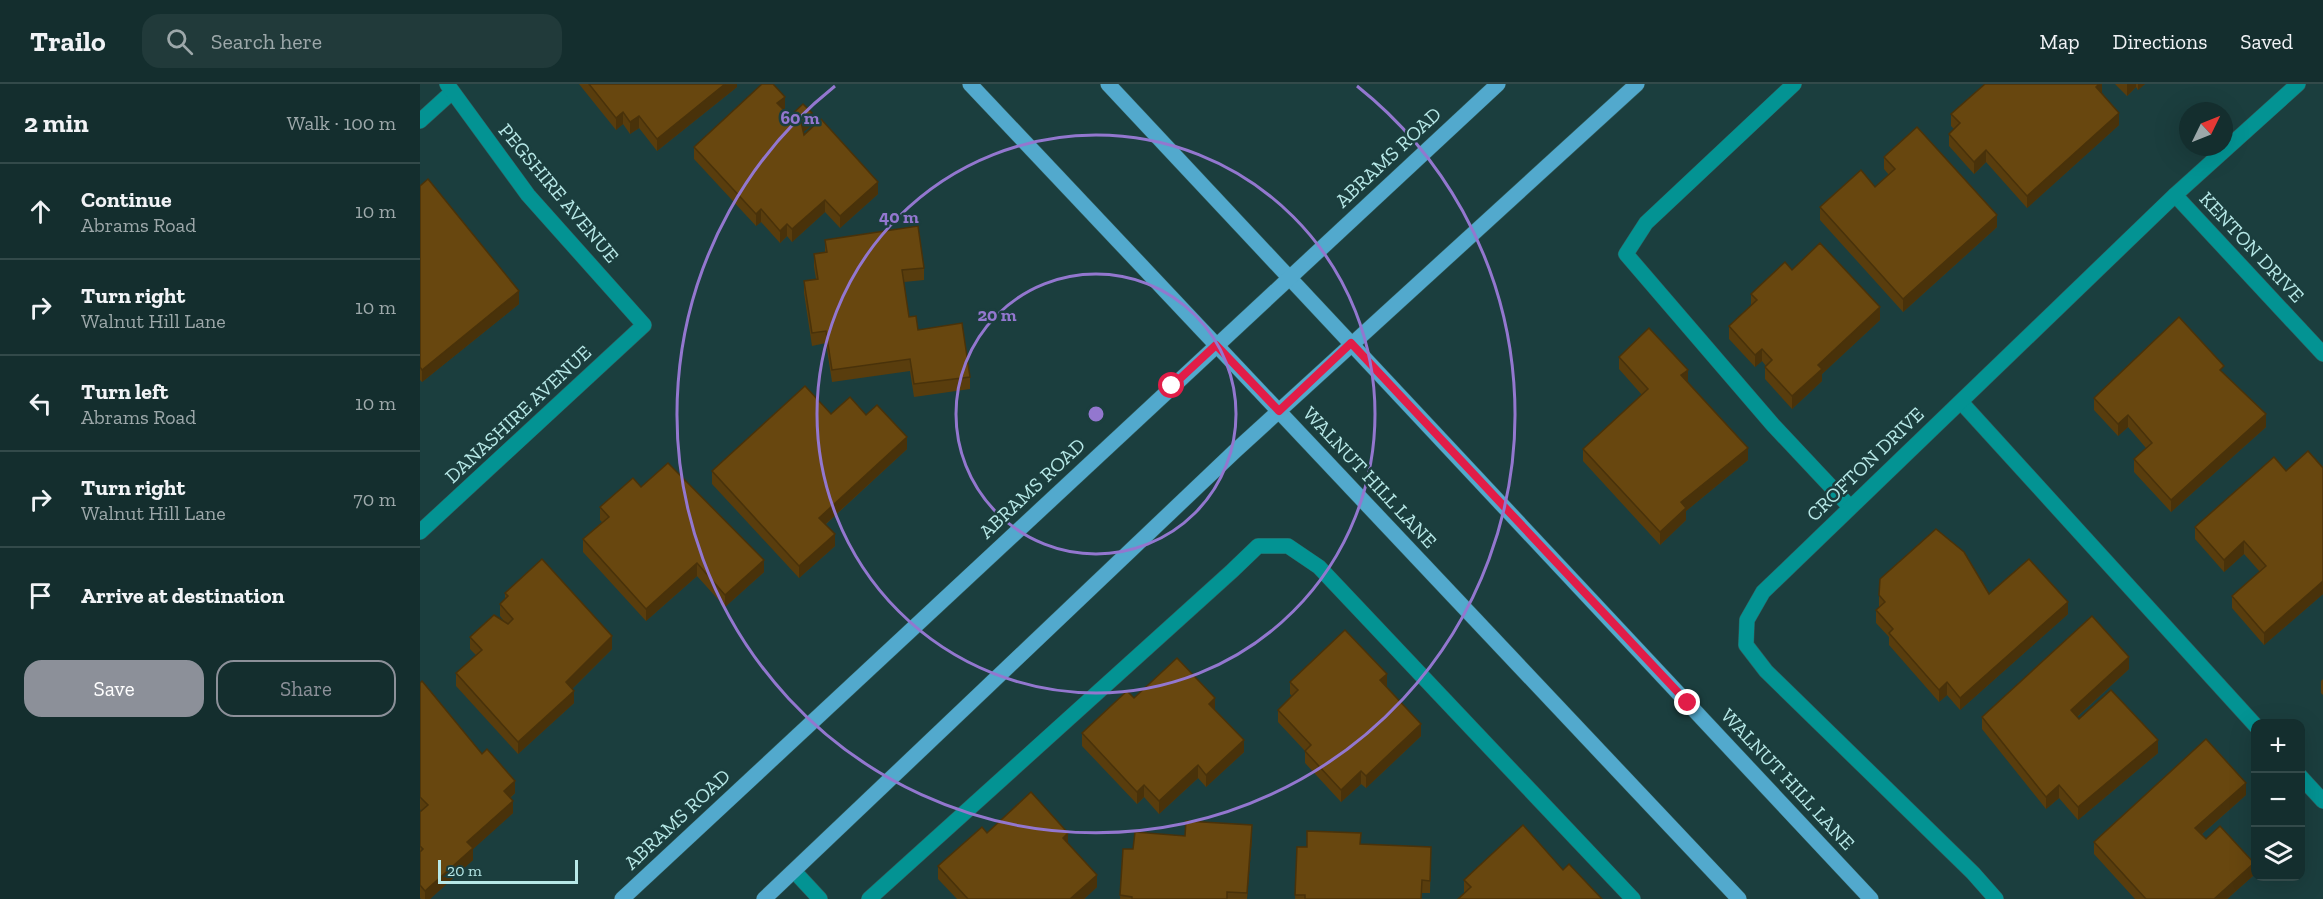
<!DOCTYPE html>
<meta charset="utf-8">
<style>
body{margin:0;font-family:"Zilla Slab",serif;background:#213a3a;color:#f1f3f6}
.controls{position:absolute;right:18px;bottom:18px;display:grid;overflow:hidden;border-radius:12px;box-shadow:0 6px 24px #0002}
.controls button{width:54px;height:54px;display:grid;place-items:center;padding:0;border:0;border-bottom:2px solid #334a4a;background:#142e2e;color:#f1f3f6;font:30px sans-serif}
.compass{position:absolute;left:1759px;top:18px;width:54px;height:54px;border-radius:50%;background:#142e2e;box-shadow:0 6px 24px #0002;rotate:47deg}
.scale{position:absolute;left:18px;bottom:15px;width:140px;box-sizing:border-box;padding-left:6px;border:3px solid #b7e8e7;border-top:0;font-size:16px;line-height:21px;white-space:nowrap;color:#b7e8e7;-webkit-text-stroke:4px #1b3e3e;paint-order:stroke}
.stop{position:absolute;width:18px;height:18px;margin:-14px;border:4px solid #e11d48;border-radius:50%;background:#fff}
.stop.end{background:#e11d48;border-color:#fff;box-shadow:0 2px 6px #0008}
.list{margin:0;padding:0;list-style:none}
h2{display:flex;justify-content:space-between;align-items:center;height:78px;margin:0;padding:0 24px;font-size:26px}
h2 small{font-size:20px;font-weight:400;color:#9da8aa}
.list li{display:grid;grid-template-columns:39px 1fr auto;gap:18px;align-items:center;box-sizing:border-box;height:96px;padding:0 24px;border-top:2px solid #334a4a}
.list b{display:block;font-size:22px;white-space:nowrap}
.list p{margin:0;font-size:20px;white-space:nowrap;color:#9da8aa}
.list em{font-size:20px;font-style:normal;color:#9da8aa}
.actions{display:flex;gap:12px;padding:18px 24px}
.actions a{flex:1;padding:14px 0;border:2px solid #8c9099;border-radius:18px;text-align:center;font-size:21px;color:#8c9099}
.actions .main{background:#8c9099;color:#fff}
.icon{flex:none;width:33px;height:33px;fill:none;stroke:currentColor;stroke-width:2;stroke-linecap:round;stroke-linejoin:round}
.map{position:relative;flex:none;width:1903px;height:815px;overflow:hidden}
header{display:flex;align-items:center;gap:36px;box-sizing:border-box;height:84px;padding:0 30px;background:#142e2e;border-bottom:2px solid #334a4a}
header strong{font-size:28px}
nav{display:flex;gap:33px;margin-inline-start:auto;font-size:21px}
.search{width:420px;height:54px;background:#213a3a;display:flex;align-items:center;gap:15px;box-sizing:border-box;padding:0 21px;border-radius:18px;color:#9da8aa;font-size:22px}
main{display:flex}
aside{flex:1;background:#142e2e}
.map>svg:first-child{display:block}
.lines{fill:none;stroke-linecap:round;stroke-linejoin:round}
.minor-casing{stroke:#335c5b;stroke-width:16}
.major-casing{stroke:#335c5b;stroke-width:16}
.minor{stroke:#039393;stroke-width:15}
.major{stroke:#52a9cd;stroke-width:15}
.wall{fill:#593d0d}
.shaded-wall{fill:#49320a}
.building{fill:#68470f;stroke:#49320a;stroke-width:1.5}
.route{stroke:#e11d48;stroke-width:8}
.ring{fill:none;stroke:#9377cf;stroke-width:3}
.labels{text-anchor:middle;stroke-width:5;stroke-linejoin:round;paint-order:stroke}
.street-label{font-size:20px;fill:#b7e8e7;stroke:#1b3e3e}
.centre{fill:#9377cf;stroke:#1b3e3e;stroke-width:3}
.ring-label{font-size:18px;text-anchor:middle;font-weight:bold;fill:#9377cf;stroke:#1b3e3e;stroke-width:5;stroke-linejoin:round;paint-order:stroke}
</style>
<header>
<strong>Trailo</strong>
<div class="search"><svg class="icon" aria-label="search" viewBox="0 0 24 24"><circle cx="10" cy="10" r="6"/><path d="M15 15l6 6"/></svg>Search here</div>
<nav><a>Map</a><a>Directions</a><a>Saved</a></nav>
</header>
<main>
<aside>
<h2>2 min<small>Walk · 100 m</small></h2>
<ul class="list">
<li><svg class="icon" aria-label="ahead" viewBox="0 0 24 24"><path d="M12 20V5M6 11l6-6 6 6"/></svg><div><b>Continue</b><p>Abrams Road</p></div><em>10 m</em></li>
<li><svg class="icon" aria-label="right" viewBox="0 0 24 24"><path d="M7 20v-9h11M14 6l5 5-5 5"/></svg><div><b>Turn right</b><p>Walnut Hill Lane</p></div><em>10 m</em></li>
<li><svg class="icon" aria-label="left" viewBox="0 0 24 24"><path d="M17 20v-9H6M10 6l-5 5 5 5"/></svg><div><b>Turn left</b><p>Abrams Road</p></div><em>10 m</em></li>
<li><svg class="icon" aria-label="right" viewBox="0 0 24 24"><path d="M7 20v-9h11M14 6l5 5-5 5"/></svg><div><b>Turn right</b><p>Walnut Hill Lane</p></div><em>70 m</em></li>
<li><svg class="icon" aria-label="arrive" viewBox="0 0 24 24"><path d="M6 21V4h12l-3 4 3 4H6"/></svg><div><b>Arrive at destination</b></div></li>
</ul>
<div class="actions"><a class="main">Save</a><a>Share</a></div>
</aside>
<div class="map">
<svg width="1903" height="815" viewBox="0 0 1903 815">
<rect width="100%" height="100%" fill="#1b3e3e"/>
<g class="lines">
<defs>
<g id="minor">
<polyline points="1374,0 1226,139 1206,170 1353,341 1430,423"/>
<polyline points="0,37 32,8"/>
<polyline points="1755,111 1903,270"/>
<polyline points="1541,318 1836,642"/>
<polyline points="0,448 224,241 108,111 27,0"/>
<polyline points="1880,692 1903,717"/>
<polyline points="374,787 400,815"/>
<polyline points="449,815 812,487 838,462 868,462 899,483 1213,815"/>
<polyline points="1576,815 1553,789 1346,587 1326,561 1327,536 1343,508 1755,111 1878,0"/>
</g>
<g id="major">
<polyline points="550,0 1319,815"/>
<polyline points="688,0 1451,815"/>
<polyline points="202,815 1078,0"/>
<polyline points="344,815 814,368 1217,0"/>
</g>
</defs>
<use href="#minor" class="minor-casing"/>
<use href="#major" class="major-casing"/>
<use href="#minor" class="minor"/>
<use href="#major" class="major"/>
</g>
<g class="wall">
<polygon points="159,0 317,0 317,3 237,67 219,44 210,50 203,40 196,46"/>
<polygon points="1682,0 1682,9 1699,41 1607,124 1566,78 1554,90 1529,62 1529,50 1534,45 1531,42 1531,30"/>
<polygon points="1695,0 1725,0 1718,6 1716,3 1707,12"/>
<polygon points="365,25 364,26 370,32 392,41 383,48 384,51 458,110 420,144 405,128 372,158 367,152 360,159 341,138 336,142 274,75 274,63"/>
<polygon points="1464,73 1577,143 1483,228 1400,136 1400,123 1455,103 1469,91 1464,85"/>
<polygon points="0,102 99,220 2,298 0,296"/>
<polygon points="405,156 504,184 504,196 484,198 489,233 498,246 550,293 550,305 494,313 490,287 412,298 406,259 392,262 384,209 384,197 396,195 394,183 394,170 405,168"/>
<polygon points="1372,186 1460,236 1402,290 1402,297 1372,325 1345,295 1345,283 1346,282 1342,277 1335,283 1309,255 1309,242 1331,222 1331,210"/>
<polygon points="1199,273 1268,298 1328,376 1266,427 1266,436 1240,461 1163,377 1163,365 1222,311 1199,285"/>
<polygon points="1804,290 1846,343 1751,428 1714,388 1714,375 1726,364 1708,343 1698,352 1674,326 1674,314"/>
<polygon points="411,330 446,331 487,365 406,440 415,462 379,494 292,400 292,387"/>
<polygon points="1903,384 1903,510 1844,561 1812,524 1812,512 1840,488 1824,470 1804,488 1775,455 1775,443 1866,387"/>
<polygon points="221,403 344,488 305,523 277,492 226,537 163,468 163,455 182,438 180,436 180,423"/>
<polygon points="85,509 192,565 152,605 154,619 98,670 36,602 36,589 56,571 50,565 50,553 84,537 80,532 80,520 85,515"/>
<polygon points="1569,510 1648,530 1540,626 1527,611 1519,618 1469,561 1469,553 1456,539 1456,526 1459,524 1459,511"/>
<polygon points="1709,585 1657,633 1659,635 1738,669 1658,736 1639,714 1626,725 1562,645 1562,633"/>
<polygon points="1903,595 1903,611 1901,609 1901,597"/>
<polygon points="870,598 967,602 966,603 1001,652 946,704 941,700 921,718 885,679 885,667 858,638 858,626 872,612 870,610"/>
<polygon points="0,599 95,709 90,714 93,729 53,765 53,776 10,815 1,815 0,814 0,728 1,727 0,725"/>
<polygon points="714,614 795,626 824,668 786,703 778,694 739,730 724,713 717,720 662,662 662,649"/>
<polygon points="1826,711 1782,750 1786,755 1834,791 1807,815 1715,815 1674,770 1674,758"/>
<polygon points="567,749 648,760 677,803 664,815 537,815 518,795 518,782"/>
<polygon points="765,752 832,754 827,815 700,815 703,765 713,765"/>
<polygon points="941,760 1011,763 1010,809 1002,809 1001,815 875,815 877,763"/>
<polygon points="1143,786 1045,809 1044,808 1044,796"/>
</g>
<g class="shaded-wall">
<polygon points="305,0 317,0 317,3 237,67 237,55"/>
<polygon points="1679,0 1682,0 1682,10 1676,3"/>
<polygon points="1707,0 1716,0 1716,3 1707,12"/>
<polygon points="1718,0 1725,0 1718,6"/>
<polygon points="365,13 365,25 357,31 357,19"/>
<polygon points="203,28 203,40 196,46 196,34"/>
<polygon points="392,29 392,41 381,50 381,38"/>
<polygon points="1699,29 1699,41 1607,124 1607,112"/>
<polygon points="219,32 219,44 210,50 210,38"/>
<polygon points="1566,66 1566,78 1554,90 1554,78"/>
<polygon points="458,98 458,110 420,144 420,132"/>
<polygon points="405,116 405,128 372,158 372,145"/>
<polygon points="341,125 341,138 336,142 336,130"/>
<polygon points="1577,131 1577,143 1483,228 1483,215"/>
<polygon points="367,140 367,152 360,159 360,147"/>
<polygon points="99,207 99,220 2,298 2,286"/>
<polygon points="1460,223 1460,236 1402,290 1402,297 1372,325 1372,312 1398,281"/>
<polygon points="1342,265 1342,277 1335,283 1335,271"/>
<polygon points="1268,286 1268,299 1261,291"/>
<polygon points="1846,330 1846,343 1751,428 1751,416"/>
<polygon points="1708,331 1708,343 1698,352 1698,340"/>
<polygon points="487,353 487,365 399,446 399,434"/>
<polygon points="1328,364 1328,376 1266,427 1266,436 1240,461 1240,448 1261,418"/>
<polygon points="415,450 415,462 379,494 379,482"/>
<polygon points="1824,457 1824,470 1804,488 1804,476"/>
<polygon points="344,476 344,488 305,523 305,511"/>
<polygon points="277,479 277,492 226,537 226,525"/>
<polygon points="1903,497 1903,510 1844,561 1844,549"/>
<polygon points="1648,518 1648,530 1540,626 1540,614"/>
<polygon points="192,552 192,565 146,611 146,598"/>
<polygon points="1709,573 1709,585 1651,638 1651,626"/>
<polygon points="967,590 967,602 960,609 960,596"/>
<polygon points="1527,598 1527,611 1519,618 1519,606"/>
<polygon points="154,607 154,619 98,670 98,658"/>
<polygon points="795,614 795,626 789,620"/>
<polygon points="1001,640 1001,652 946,704 946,692"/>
<polygon points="824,656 824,668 786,703 786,691"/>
<polygon points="1738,656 1738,669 1658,736 1658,723"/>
<polygon points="778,681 778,694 739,730 739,717"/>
<polygon points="941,687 941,700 921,718 921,706"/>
<polygon points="95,697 95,709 84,719 84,707"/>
<polygon points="1826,699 1826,711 1775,756 1775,744"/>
<polygon points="724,701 724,713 717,720 717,708"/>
<polygon points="1639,701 1639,714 1626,725 1626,713"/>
<polygon points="93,717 93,729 53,765 53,776 10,815 5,815 5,807 47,758"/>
<polygon points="832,741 832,754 827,815 827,809"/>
<polygon points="648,749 648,762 643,754"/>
<polygon points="1834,779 1834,791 1807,815 1794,815"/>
<polygon points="677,791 677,803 664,815 650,815"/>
</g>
<g class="building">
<polygon points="169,0 305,0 237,55 219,32 210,38 203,28 196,34"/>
<polygon points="342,0 353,0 365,13 357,19 370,32 383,20 392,29 381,38 384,51 401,35 458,98 420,132 405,116 372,145 367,140 360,147 341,125 336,130 274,63"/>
<polygon points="1565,0 1679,0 1676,3 1699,29 1607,112 1566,66 1554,78 1529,50 1540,39 1531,30"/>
<polygon points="1497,43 1577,131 1483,215 1400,123 1441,86 1455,103 1475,85 1464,73"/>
<polygon points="8,95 99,207 2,286 0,283 0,102"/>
<polygon points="498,142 504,184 482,186 489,233 496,232 498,246 542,239 550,293 494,300 490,275 412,286 406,247 392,249 384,197 398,195 394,170 407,168 405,156"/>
<polygon points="1400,159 1460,223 1398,281 1402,285 1372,312 1345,283 1352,276 1342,265 1335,271 1309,242 1337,216 1331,210 1365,178 1372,186"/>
<polygon points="1759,233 1804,282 1800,286 1846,330 1751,416 1714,375 1732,359 1708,331 1698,340 1674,314"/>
<polygon points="1229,244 1268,286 1261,291 1328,364 1261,418 1266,424 1240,448 1163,365 1228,305 1199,273"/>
<polygon points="385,302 411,330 430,313 446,331 457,321 487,353 399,434 415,450 379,482 292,387"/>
<polygon points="1888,367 1903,384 1903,497 1844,549 1812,512 1846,482 1824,457 1804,476 1775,443 1854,373 1866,387"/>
<polygon points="248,379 344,476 305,511 277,479 226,525 163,455 189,433 180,423 213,394 221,403"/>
<polygon points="1516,445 1544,468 1569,510 1609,475 1648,518 1540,614 1527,598 1519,606 1469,549 1473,545 1456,526 1465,518 1459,511 1460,495"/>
<polygon points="122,475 192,552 146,598 154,607 98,658 36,589 62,566 50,553 74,531 88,540 93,535 80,520 88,512 85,509"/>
<polygon points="1672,532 1709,573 1651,626 1659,635 1691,606 1738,656 1658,723 1639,701 1626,713 1562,633"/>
<polygon points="925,546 967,590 960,596 1001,640 946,692 941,687 921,706 885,667 891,661 858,626 878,606 870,598"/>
<polygon points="757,574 795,614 789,620 824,656 786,691 778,681 739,717 724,701 717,708 662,649 707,607 714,614"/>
<polygon points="2,597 62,670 67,665 95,697 84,707 93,717 47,758 53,764 5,807 0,801 0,768 3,765 0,762 0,728 8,721 0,713 0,599"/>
<polygon points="1786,655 1826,699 1775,744 1786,755 1800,742 1834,779 1794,815 1726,815 1674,758"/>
<polygon points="611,708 648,749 643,754 677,791 650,815 548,815 518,782 562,743 567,749"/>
<polygon points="766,737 832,741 827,809 807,808 807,815 712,815 712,813 700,811 703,765 713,765 715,748 765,752"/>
<polygon points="1103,741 1143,786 1149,780 1182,815 1038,815 1051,803 1044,796"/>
<polygon points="887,747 941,749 940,760 1011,763 1010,797 1002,796 1001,815 885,815 885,811 875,811 877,763 887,763"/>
</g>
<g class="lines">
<polyline class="route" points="752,302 796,261 859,327 931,259 1268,619"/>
</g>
<g class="ring">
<circle cx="676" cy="330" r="140"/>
<circle cx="676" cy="330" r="279"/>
<path d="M937 2A419 419 0 1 1 415 2"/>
</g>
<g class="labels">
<g class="street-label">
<text transform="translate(968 73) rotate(-43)" y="7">ABRAMS ROAD</text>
<text transform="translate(139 109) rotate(50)" y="7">PEGSHIRE AVENUE</text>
<text transform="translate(1832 163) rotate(47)" y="7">KENTON DRIVE</text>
<text transform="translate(98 330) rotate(-43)" y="7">DANASHIRE AVENUE</text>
<text transform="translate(1445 380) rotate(-44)" y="7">CROFTON DRIVE</text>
<text transform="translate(950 393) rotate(47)" y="7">WALNUT HILL LANE</text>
<text transform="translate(612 404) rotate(-43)" y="7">ABRAMS ROAD</text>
<text transform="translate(1368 695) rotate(47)" y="7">WALNUT HILL LANE</text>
<text transform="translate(257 735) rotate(-43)" y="7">ABRAMS ROAD</text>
</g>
</g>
<circle cx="676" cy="330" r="9" class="centre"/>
<g class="ring-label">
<text x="380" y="40">60 m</text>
<text x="479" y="139">40 m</text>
<text x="577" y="237">20 m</text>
</g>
</svg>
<div class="controls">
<button>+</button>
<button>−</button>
<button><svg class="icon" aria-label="layers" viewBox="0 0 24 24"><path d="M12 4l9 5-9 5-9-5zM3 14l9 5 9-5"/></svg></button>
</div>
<svg class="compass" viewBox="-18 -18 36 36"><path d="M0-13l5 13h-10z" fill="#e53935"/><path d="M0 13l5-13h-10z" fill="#9da8aa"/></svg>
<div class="scale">20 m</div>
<div class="stop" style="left:752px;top:302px"></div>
<div class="stop end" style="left:1268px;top:619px"></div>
</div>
</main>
